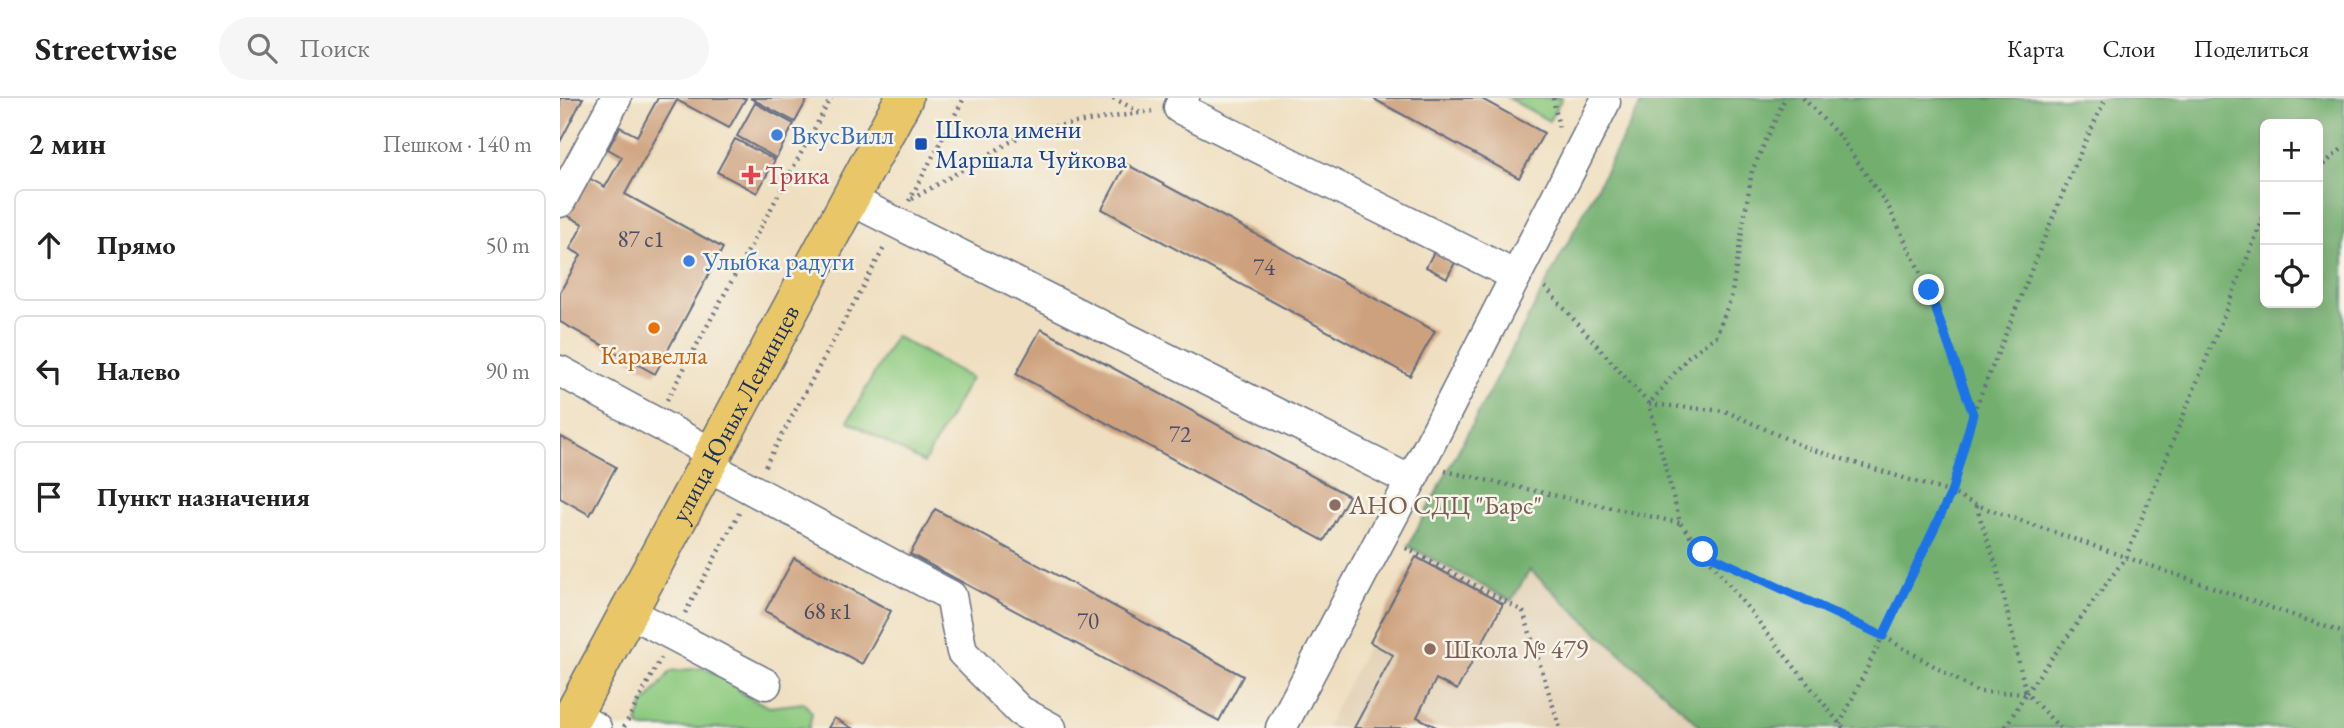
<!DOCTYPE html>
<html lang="ru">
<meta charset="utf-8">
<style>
body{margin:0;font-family:"EB Garamond",serif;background:#f6f6f6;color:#222}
.controls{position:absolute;right:21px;top:21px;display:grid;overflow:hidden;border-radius:10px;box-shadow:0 4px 18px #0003}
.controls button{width:63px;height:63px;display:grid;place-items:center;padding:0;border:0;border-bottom:2px solid #e0e0e0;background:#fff;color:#222;font:35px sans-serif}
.stop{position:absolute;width:21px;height:21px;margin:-16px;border:5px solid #1a73e8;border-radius:50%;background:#fff}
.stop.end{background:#1a73e8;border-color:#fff;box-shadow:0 2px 7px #0008}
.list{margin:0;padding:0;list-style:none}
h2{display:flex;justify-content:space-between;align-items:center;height:91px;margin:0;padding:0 28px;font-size:30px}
h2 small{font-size:23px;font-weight:400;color:#767676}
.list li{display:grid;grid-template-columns:46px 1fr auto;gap:21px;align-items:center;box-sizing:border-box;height:112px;margin:0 14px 14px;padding:0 14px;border:2px solid #e0e0e0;border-radius:10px}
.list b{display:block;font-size:26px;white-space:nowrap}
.list em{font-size:23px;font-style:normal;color:#767676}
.icon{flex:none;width:38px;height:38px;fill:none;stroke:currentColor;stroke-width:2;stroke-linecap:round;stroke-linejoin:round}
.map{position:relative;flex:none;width:1784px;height:630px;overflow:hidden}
header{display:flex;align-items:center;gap:42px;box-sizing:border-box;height:98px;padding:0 35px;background:#fff;border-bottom:2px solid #e0e0e0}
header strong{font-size:33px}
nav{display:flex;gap:38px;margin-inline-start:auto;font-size:24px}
.search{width:490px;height:63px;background:#f6f6f6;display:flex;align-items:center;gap:18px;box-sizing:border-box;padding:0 24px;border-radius:38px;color:#767676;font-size:26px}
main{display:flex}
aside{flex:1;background:#fff}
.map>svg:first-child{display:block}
.built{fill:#e2d1b6}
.green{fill:#8ecb80;stroke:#547d6f;stroke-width:2}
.forest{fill:#72af6e;stroke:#466f66;stroke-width:2;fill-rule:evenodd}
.building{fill:#cea17e}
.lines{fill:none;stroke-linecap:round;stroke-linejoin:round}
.minor-casing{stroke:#656d80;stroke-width:33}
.major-casing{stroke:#656d80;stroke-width:40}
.path{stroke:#656d80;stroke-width:4.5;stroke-dasharray:2 5;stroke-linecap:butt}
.minor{stroke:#fff;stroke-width:30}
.major{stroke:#e9c769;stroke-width:37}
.route{stroke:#1a73e8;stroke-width:9}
.shop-dot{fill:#3f7fe0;stroke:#f7f3e8;stroke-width:2.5}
.transit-dot{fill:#1a4fb4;stroke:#f7f3e8;stroke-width:2.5}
.health-dot{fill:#e0444e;stroke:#f7f3e8;stroke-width:2.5}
.food-dot{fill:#e8710a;stroke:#f7f3e8;stroke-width:2.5}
.education-dot{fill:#8d6e63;stroke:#f7f3e8;stroke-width:2.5}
.labels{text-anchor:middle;stroke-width:5;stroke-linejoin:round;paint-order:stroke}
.number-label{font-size:23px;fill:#484c66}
.transit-label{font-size:26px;fill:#164399;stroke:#f7f3e8;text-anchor:start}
.shop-label{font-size:26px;fill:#366cbe;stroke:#f7f3e8;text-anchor:start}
.health-label{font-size:26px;fill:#be3a42;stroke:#f7f3e8;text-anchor:start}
.food-label{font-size:26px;fill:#c56008;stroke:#f7f3e8}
.street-label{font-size:26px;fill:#1b2f5e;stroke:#f7f3e8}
.education-label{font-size:26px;fill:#785e54;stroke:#f7f3e8;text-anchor:start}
</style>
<header>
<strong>Streetwise</strong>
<div class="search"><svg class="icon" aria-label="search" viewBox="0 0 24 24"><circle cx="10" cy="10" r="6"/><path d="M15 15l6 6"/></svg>Поиск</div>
<nav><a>Карта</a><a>Слои</a><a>Поделиться</a></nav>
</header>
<main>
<aside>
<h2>2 мин<small>Пешком · 140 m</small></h2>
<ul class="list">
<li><svg class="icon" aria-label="ahead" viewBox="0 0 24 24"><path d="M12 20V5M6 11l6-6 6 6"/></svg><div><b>Прямо</b></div><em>50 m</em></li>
<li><svg class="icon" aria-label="left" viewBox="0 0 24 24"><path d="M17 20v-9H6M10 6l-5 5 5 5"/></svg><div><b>Налево</b></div><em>90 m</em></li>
<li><svg class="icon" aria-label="arrive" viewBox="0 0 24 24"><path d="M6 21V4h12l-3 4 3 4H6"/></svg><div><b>Пункт назначения</b></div></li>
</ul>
</aside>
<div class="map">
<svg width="1784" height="630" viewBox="0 0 1784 630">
<rect width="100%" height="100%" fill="#f7f3e8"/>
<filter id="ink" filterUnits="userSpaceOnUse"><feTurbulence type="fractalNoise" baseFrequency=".0143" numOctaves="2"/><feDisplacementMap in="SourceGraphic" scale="14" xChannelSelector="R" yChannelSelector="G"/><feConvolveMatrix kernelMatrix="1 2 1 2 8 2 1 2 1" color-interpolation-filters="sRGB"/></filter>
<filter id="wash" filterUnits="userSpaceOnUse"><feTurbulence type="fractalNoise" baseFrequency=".00686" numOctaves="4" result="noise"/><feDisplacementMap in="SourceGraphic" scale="28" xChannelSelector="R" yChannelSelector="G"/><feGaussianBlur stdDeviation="1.57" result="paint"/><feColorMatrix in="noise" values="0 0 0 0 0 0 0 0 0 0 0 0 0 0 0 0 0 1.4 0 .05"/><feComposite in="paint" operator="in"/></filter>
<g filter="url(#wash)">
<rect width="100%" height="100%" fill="#efdfc0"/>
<polygon class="built" points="856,452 951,503 970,471 1142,630 766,630"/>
<g class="green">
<polygon points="948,0 1002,0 989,23"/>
<polygon points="335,238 411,280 364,365 288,323"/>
<polygon points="143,570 164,579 184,597 209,609 244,605 252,615 249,630 81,630 77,625 83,608 111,573"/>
</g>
<path class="forest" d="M1084,0H1784V630H1142L970,472L951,503L848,448ZM1705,26H1758V205H1705Z"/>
<g id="blocks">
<g class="building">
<polygon points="0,0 23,0 0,44"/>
<polygon points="98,0 186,0 169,30 117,2 65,96 163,150 95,276 0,224 0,194 21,157 10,151 23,126 6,117 27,79 45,89 62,59 48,51 60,29 77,38"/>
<polygon points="190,0 248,0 235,24"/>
<polygon points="812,0 920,0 984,35 959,80"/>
<polygon points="195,5 234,26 216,60 177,38"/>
<polygon points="175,41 215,62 197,95 157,74"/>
<polygon points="566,66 875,233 850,278 542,111"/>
<polygon points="877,148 898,159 887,180 866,169"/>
<polygon points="481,231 789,398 764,443 456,276"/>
<polygon points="0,338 56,369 30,417 0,400"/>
<polygon points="375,411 683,578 659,623 350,456"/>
<polygon points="856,459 943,506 897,592 876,581 857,619 878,630 794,630 833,557 810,544"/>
<polygon points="234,460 331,513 302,566 205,513"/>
<polygon points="274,620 292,630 268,630"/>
</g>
</g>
</g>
<g filter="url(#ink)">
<use href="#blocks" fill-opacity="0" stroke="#656d80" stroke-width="2"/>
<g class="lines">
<defs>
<g id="minor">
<polyline points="624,0 619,10 956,178"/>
<polyline points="291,102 851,383 1045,4"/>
<polyline points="0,104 56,0"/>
<polyline points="0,273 154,356"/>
<polyline points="148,368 391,498 402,554 460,613 491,630"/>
<polyline points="69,514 206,586"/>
<polyline points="13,617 36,630"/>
<polyline points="721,630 851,383"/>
</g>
<g id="major">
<path id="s1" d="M6,630L344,0"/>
</g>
</defs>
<use href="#minor" class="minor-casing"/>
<use href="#major" class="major-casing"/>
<g class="path">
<polyline points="553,0 580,14"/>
<polyline points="993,0 999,30"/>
<polyline points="1243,0 1281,40 1329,110 1369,192 1413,316 1392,395 1280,626"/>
<polyline points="1758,71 1784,49"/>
<polyline points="352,101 471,32 592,13"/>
<polyline points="349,103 404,0"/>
<polyline points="985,189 1089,306 1128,259 1156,238 1171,200 1192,73 1225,0"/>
<polyline points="107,302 271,0"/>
<path d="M1413,315C1458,210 1496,102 1546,0"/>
<polyline points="205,368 325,148"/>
<polyline points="885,373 1120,425"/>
<polyline points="1416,408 1437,470 1466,595 1445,630"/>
<polyline points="846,450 963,513 1000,630"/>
<polyline points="1147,455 1323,538 1418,594 1466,595"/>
<polyline points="125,515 179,415"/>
<polyline points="64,629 101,560"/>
<polyline points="1283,630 1120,425 1089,306 1165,313 1247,350 1392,395 1416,407 1784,535"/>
<polyline points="1500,630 1466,595 1566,459 1705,116"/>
</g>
<use href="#minor" class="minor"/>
<use href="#major" class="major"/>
</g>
</g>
<g class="lines" filter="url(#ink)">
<polyline class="route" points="1143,454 1323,538 1391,395 1413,316 1369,192"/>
</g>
<g class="shop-dot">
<circle cx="217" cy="37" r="7"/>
<circle cx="129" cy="163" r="7"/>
</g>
<rect class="transit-dot" x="354" y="39" width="14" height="14" rx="3.5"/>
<path class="health-dot" d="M187.5 66.5h7v7h7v7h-7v7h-7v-7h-7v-7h7z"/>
<circle class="food-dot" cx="94" cy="230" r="7"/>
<g class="education-dot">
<circle cx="775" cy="407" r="7"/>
<circle cx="870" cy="551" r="7"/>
</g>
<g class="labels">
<g class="number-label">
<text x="81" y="149">87 с1</text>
<text x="704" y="177">74</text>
<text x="620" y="344">72</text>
<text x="268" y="521">68 к1</text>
<text x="528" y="531">70</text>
</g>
<g class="transit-label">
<text x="375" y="40">Школа имени<tspan x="375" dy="30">Маршала Чуйкова</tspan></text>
</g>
<g class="shop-label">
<text x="231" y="46">ВкусВилл</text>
<text x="143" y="172">Улыбка радуги</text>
</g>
<g class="health-label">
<text x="205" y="86">Трика</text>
</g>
<g class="food-label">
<text x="94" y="266">Каравелла</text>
</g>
<g class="street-label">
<text dy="9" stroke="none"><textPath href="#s1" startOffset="357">улица Юных Ленинцев</textPath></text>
</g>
<g class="education-label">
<text x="789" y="416">АНО СДЦ "Барс"</text>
<text x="884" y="560">Школа № 479</text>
</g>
</g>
</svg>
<div class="controls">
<button>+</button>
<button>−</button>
<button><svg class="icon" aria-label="locate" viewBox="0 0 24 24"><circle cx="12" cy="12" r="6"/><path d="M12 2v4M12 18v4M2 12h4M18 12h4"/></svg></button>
</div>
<div class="stop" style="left:1143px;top:454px"></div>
<div class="stop end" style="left:1369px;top:192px"></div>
</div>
</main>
